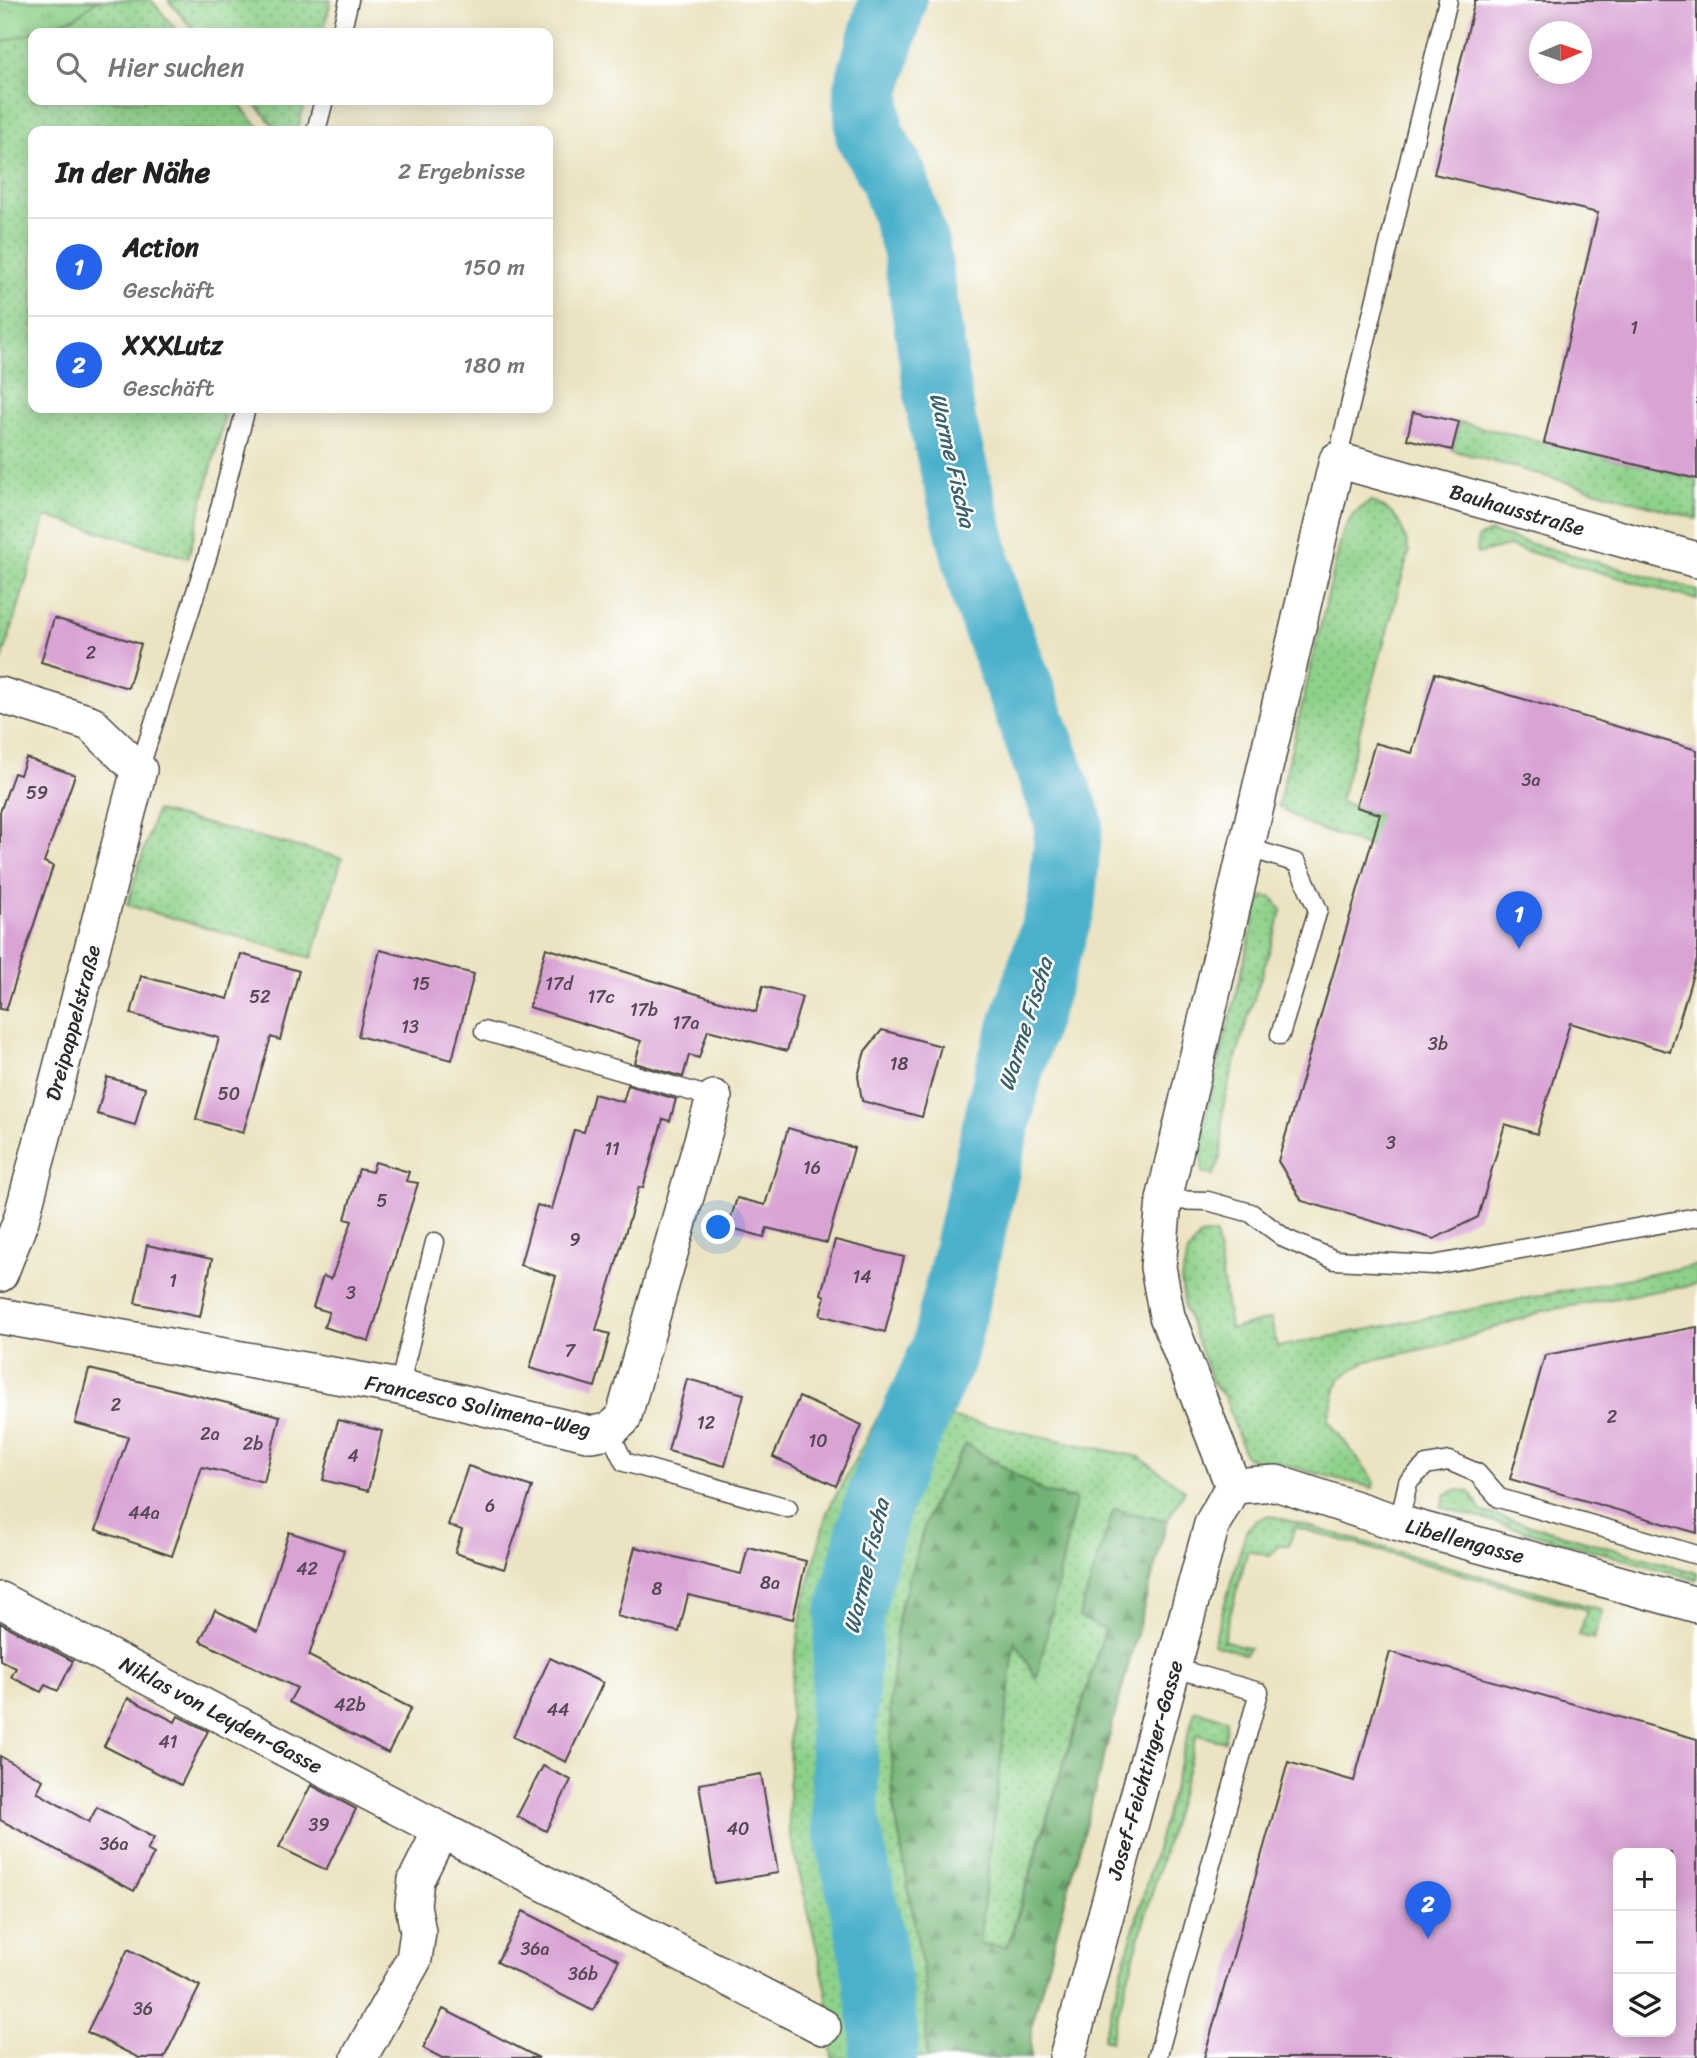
<!DOCTYPE html>
<html lang="de">
<meta charset="utf-8">
<style>
body{margin:0;font-family:Sriracha,sans-serif;background:#f6f6f6;color:#222}
.controls{position:absolute;right:21px;bottom:21px;display:grid;overflow:hidden;border-radius:14px;box-shadow:0 4px 18px #0003}
.controls button{width:63px;height:63px;display:grid;place-items:center;padding:0;border:0;border-bottom:2px solid #e0e0e0;background:#fff;color:#222;font:35px sans-serif}
.compass{position:absolute;left:1529px;top:21px;width:63px;height:63px;border-radius:50%;background:#fff;box-shadow:0 4px 18px #0003;rotate:88deg}
.you{position:absolute;left:719px;top:1228px;width:24px;height:24px;margin:-18px;border:5px solid #fff;border-radius:50%;background:#1a73e8;box-shadow:0 0 0 10px #1a73e833}
.badge{display:grid;place-items:center;width:46px;height:46px;border-radius:50%;background:#2563eb;color:#fff;font-size:23px;font-weight:700}
.pin{position:absolute;translate:-50% -58px;filter:drop-shadow(0 2px 4px #0008)}
.pin::after{content:'';position:absolute;top:37px;width:24px;height:21px;background:inherit;clip-path:polygon(0 0,100% 0,50% 100%)}
.list{margin:0;padding:0;list-style:none}
h2{display:flex;justify-content:space-between;align-items:center;height:91px;margin:0;padding:0 28px;font-size:30px}
h2 small{font-size:23px;font-weight:400;color:#767676}
.list li{display:grid;grid-template-columns:46px 1fr auto;gap:21px;align-items:center;box-sizing:border-box;height:98px;padding:0 28px;border-top:2px solid #e0e0e0}
.list b{display:block;font-size:26px;white-space:nowrap}
.list p{margin:0;font-size:23px;white-space:nowrap;color:#767676}
.list em{font-size:23px;font-style:normal;color:#767676}
.icon{flex:none;width:38px;height:38px;fill:none;stroke:currentColor;stroke-width:2;stroke-linecap:round;stroke-linejoin:round}
.map{position:relative;flex:none;width:1697px;height:2058px;overflow:hidden}
.search{position:absolute;background:#fff;box-shadow:0 4px 18px #0003;left:28px;top:28px;width:525px;height:77px;display:flex;align-items:center;gap:18px;box-sizing:border-box;padding:0 24px;border-radius:14px;color:#767676;font-size:26px}
.panel{position:absolute;background:#fff;box-shadow:0 4px 18px #0003;left:28px;top:126px;width:525px;height:287px;border-radius:14px}
.map>svg:first-child{display:block}
.grass{fill:url(#grass-dots);stroke:#5c7e5a;stroke-width:2}
.forest{fill:url(#forest-firs);stroke:#4e6f50;stroke-width:2}
.park{fill:url(#park-tufts);stroke:#5c7e5a;stroke-width:2}
.lines{fill:none;stroke-linecap:round;stroke-linejoin:round}
.river{stroke:#4cb1cb;stroke-width:68}
.building{fill:#d9a3d4;fill-rule:evenodd}
.lane-casing{stroke:#484742;stroke-width:21}
.street-casing{stroke:#484742;stroke-width:38}
.lane{stroke:#fff;stroke-width:18}
.street{stroke:#fff;stroke-width:35}
.labels{text-anchor:middle;stroke-width:5;stroke-linejoin:round;paint-order:stroke}
.number-label{font-size:18px;fill:#564955}
.street-label{font-size:21px;fill:#2b2b2b;stroke:#fff}
.water-label{font-size:23px;font-style:italic;fill:#38616b;stroke:#fff}
</style>
<div class="map">
<svg width="1697" height="2058" viewBox="0 0 1697 2058">
<defs>
<pattern id="grass-dots" width="8" height="8" patternUnits="userSpaceOnUse" patternTransform="scale(1.75)"><rect width="8" height="8" fill="#8ed189"/><path d="M2 2h.1M6 6h.1" fill="none" stroke="#74aa70" stroke-width="1.8" stroke-linecap="round"/></pattern>
<pattern id="forest-firs" width="22" height="20" patternUnits="userSpaceOnUse" patternTransform="scale(1.75)"><rect width="22" height="20" fill="#72b375"/><path d="M5 1l3.5 6h-7zM16 11l3.5 6h-7z" fill="#5e9260"/></pattern>
<pattern id="park-tufts" width="24" height="20" patternUnits="userSpaceOnUse" patternTransform="scale(1.75)"><rect width="24" height="20" fill="#8ed189"/><path d="M3 7l-1-3M5 7V3M7 7l1-3M15 17l-1-3M17 17v-4M19 17l1-3" fill="none" stroke="#74aa70"/></pattern>
</defs>
<rect width="100%" height="100%" fill="#fff"/>
<filter id="ink" filterUnits="userSpaceOnUse"><feTurbulence type="fractalNoise" baseFrequency=".0143" numOctaves="2"/><feDisplacementMap in="SourceGraphic" scale="14" xChannelSelector="R" yChannelSelector="G"/><feConvolveMatrix kernelMatrix="1 2 1 2 8 2 1 2 1" color-interpolation-filters="sRGB"/></filter>
<filter id="wash" filterUnits="userSpaceOnUse"><feTurbulence type="fractalNoise" baseFrequency=".00686" numOctaves="4" result="noise"/><feDisplacementMap in="SourceGraphic" scale="28" xChannelSelector="R" yChannelSelector="G"/><feGaussianBlur stdDeviation="1.57" result="paint"/><feColorMatrix in="noise" values="0 0 0 0 0 0 0 0 0 0 0 0 0 0 0 0 0 1.4 0 .05"/><feComposite in="paint" operator="in"/></filter>
<g filter="url(#wash)">
<rect width="100%" height="100%" fill="#ebe3c1"/>
<g class="grass">
<polygon points="0,0 151,0 179,33 33,33 33,100 235,100 262,131 33,131 33,408 227,408 188,558 46,516 0,667"/>
<polygon points="168,0 331,0 323,33 196,33"/>
<polygon points="252,100 306,100 297,131 272,131 273,125"/>
<polygon points="1459,422 1697,479 1697,519 1452,450"/>
<path d="M1371,501C1397,512 1403,525 1409,552L1340,802L1697,907L1370,847L1308,825L1278,806L1342,535L1353,514Z"/>
<polygon points="1490,532 1697,590 1697,600 1508,546 1477,554 1478,538"/>
<polygon points="156,811 342,858 312,958 127,905"/>
<path d="M1264,896L1273,898L1282,911C1263,974 1239,1038 1224,1103C1219,1128 1228,1153 1212,1176L1202,1172V1132L1258,905Z"/>
<polygon points="1216,1234 1230,1329 1271,1319 1277,1347 1697,1265 1697,1284 1543,1311 1451,1343 1364,1362 1339,1379 1328,1420 1374,1480 1373,1488 1278,1463 1262,1463 1245,1456 1225,1397 1213,1384 1185,1309 1181,1279 1188,1253 1200,1236"/>
<polygon points="893,1389 908,1393 944,1416 1139,1457 1185,1490 1167,1521 1114,1509 1079,1617 1105,1629 1007,1947 978,1944 1015,1639 1037,1678 1044,1492 966,1444 930,1508 898,1615 890,1701 893,1801 925,1983 927,2058 832,2058 826,1988 789,1829 790,1692 802,1610 827,1512"/>
<polygon points="1457,1490 1470,1492 1481,1511 1697,1573 1697,1580 1441,1507 1446,1494"/>
<polygon points="1269,1515 1602,1610 1594,1639 1579,1635 1587,1610 1295,1527 1289,1545 1279,1545 1270,1556 1248,1550 1223,1640 1249,1648 1245,1654 1213,1644 1246,1531 1255,1521"/>
<polygon points="1195,1710 1226,1719 1225,1742 1197,1735 1110,2041 1103,2039"/>
</g>
<polygon class="forest" points="966,1444 1044,1492 1076,1499 1037,1679 1015,1641 979,1944 1008,1947 1105,1630 1079,1617 1114,1509 1167,1521 1031,2028 1031,2058 927,2058 925,1983 893,1801 890,1701 898,1615 930,1509"/>
<polygon class="park" points="0,0 97,0 76,17 0,43"/>
<g class="lines">
<polyline class="river" points="883,2058 885,2040 871,1939 846,1824 843,1717 850,1614 874,1517 887,1480 944,1351 1010,1067 1061,908 1069,822 986,598 942,421 916,248 893,176 869,134 867,90 893,0"/>
</g>
<g id="blocks">
<g class="building">
<path d="M1475,0H1697V479L1544,443L1598,213L1434,174ZM1539,32H1581V74H1539Z"/>
<polygon points="1413,412 1459,422 1452,450 1407,439"/>
<polygon points="54,618 141,644 128,688 41,662"/>
<polygon points="1435,673 1697,750 1697,960 1670,1052 1570,1023 1537,1134 1505,1124 1478,1217 1434,1239 1302,1201 1278,1161 1380,814 1356,807 1375,743 1412,753"/>
<polygon points="26,758 75,775 44,862 53,866 6,1010 0,1009 0,812 14,773 20,775"/>
<polygon points="546,948 756,1012 763,986 802,997 787,1051 708,1030 699,1058 689,1055 683,1077 635,1063 641,1041 529,1007"/>
<polygon points="380,950 474,974 452,1060 358,1036"/>
<polygon points="241,954 299,971 280,1040 271,1037 243,1133 196,1119 219,1038 131,1014 141,976 228,999"/>
<polygon points="882,1030 941,1046 922,1117 862,1101 858,1076 865,1051"/>
<polygon points="107,1077 145,1088 135,1125 97,1114"/>
<polygon points="628,1085 676,1099 670,1121 663,1119 643,1188 639,1187 596,1330 610,1334 595,1387 530,1368 556,1276 520,1265 537,1205 552,1209 574,1130 584,1132 594,1094 623,1102"/>
<polygon points="788,1128 854,1148 827,1243 767,1228 764,1237 728,1227 737,1198 765,1205"/>
<polygon points="375,1162 409,1172 406,1181 418,1183 369,1341 324,1327 329,1312 313,1307 323,1276 331,1279 352,1221 345,1219 359,1169 372,1172"/>
<polygon points="835,1240 904,1257 885,1332 820,1315 825,1296 821,1294"/>
<polygon points="147,1245 212,1259 200,1317 135,1303"/>
<polygon points="1697,1327 1697,1533 1510,1479 1545,1355"/>
<polygon points="89,1369 280,1416 264,1482 202,1467 172,1556 96,1530 128,1437 75,1423"/>
<polygon points="687,1379 744,1394 725,1466 668,1451"/>
<polygon points="799,1397 862,1425 836,1486 773,1457"/>
<polygon points="338,1420 382,1431 368,1491 323,1480"/>
<polygon points="468,1466 532,1487 504,1569 455,1553 462,1530 448,1525"/>
<polygon points="289,1532 344,1550 309,1656 411,1708 388,1753 289,1702 297,1688 200,1641 215,1610 257,1631"/>
<polygon points="635,1547 741,1574 748,1547 806,1561 793,1619 688,1595 679,1632 617,1616"/>
<polygon points="0,1623 73,1661 58,1691 45,1685 41,1692 11,1677 16,1668 0,1660"/>
<path d="M1390,1652L1697,1739V2058H1204L1288,1762L1354,1781ZM1618,1853H1671V2032H1618Z"/>
<polygon points="550,1658 603,1683 566,1762 513,1737"/>
<polygon points="128,1698 175,1722 178,1716 208,1731 181,1785 104,1746"/>
<polygon points="0,1756 43,1780 37,1792 89,1822 97,1807 154,1838 147,1850 154,1854 134,1891 0,1820"/>
<polygon points="543,1766 571,1780 546,1831 517,1816"/>
<polygon points="761,1774 778,1873 715,1883 699,1784"/>
<polygon points="311,1785 356,1809 326,1870 279,1847"/>
<polygon points="523,1911 619,1960 593,2011 497,1962"/>
<polygon points="128,1949 200,1986 164,2058 139,2058 87,2032"/>
<polygon points="443,2009 539,2058 442,2058 423,2048"/>
</g>
</g>
</g>
<g filter="url(#ink)">
<use href="#blocks" fill-opacity="0" stroke="#484742" stroke-width="2"/>
<g class="lines">
<defs>
<g id="lane">
<polyline points="341,33 349,0"/>
<polyline points="316,131 324,100"/>
<polyline points="1337,460 1448,0"/>
<polyline points="139,770 208,554 246,408"/>
<polyline points="1246,847 1297,863 1318,910 1280,1035"/>
<polyline points="484,1031 714,1098"/>
<polyline points="1164,1200 1208,1201 1251,1213 1286,1239 1335,1260 1433,1265 1697,1217"/>
<polyline points="399,1387 435,1242"/>
<polyline points="609,1431 624,1462 788,1508"/>
<polyline points="1399,1523 1408,1482 1426,1465 1449,1461 1477,1473 1499,1498 1697,1555"/>
<polyline points="1157,2058 1259,1692 1174,1668"/>
</g>
<g id="street">
<polyline points="0,695 90,723 139,770 21,1220 0,1274"/>
<polyline points="0,1316 399,1387 591,1434 609,1431 623,1419 714,1098"/>
<polyline points="1233,1486 1167,1316 1158,1267 1164,1200 1337,460 1697,560"/>
<polyline points="1233,1486 1276,1483 1399,1523 1697,1605"/>
<polyline points="0,1600 441,1830 416,1880 413,1905 418,1932 414,1959 359,2058"/>
<polyline points="441,1830 823,2027"/>
<polyline points="1067,2058 1212,1524 1233,1486"/>
</g>
</defs>
<use href="#lane" class="lane-casing"/>
<use href="#street" class="street-casing"/>
<use href="#lane" class="lane"/>
<use href="#street" class="street"/>
</g>
</g>
<g class="labels">
<g class="number-label">
<text x="1634" y="334">1</text>
<text x="91" y="659">2</text>
<text x="1531" y="786">3a</text>
<text x="37" y="799">59</text>
<text x="421" y="990">15</text>
<text x="559" y="990">17d</text>
<text x="260" y="1003">52</text>
<text x="601" y="1003">17c</text>
<text x="644" y="1016">17b</text>
<text x="686" y="1029">17a</text>
<text x="410" y="1033">13</text>
<text x="1438" y="1050">3b</text>
<text x="899" y="1070">18</text>
<text x="229" y="1100">50</text>
<text x="1391" y="1149">3</text>
<text x="612" y="1155">11</text>
<text x="812" y="1174">16</text>
<text x="382" y="1207">5</text>
<text x="575" y="1246">9</text>
<text x="862" y="1283">14</text>
<text x="173" y="1287">1</text>
<text x="351" y="1299">3</text>
<text x="570" y="1357">7</text>
<text x="116" y="1411">2</text>
<text x="1612" y="1423">2</text>
<text x="706" y="1429">12</text>
<text x="210" y="1440">2a</text>
<text x="818" y="1447">10</text>
<text x="253" y="1450">2b</text>
<text x="353" y="1462">4</text>
<text x="490" y="1512">6</text>
<text x="144" y="1519">44a</text>
<text x="307" y="1575">42</text>
<text x="770" y="1589">8a</text>
<text x="657" y="1595">8</text>
<text x="350" y="1711">42b</text>
<text x="558" y="1716">44</text>
<text x="168" y="1748">41</text>
<text x="319" y="1831">39</text>
<text x="738" y="1835">40</text>
<text x="114" y="1850">36a</text>
<text x="535" y="1955">36a</text>
<text x="583" y="1980">36b</text>
<text x="143" y="2015">36</text>
</g>
<g class="street-label">
<text transform="translate(1517 510) rotate(16)" y="7">Bauhausstraße</text>
<text transform="translate(73 1023) rotate(-75)" y="7">Dreipappelstraße</text>
<text transform="translate(478 1406) rotate(12)" y="7">Francesco Solimena-Weg</text>
<text transform="translate(1465 1541) rotate(15)" y="7">Libellengasse</text>
<text transform="translate(221 1715) rotate(28)" y="7">Niklas von Leyden-Gasse</text>
<text transform="translate(1145 1770) rotate(-74)" y="7">Josef-Feichtinger-Gasse</text>
</g>
<g class="water-label">
<text transform="translate(953 460) rotate(77)" y="8">Warme Fischa</text>
<text transform="translate(1025 1024) rotate(-73)" y="8">Warme Fischa</text>
<text transform="translate(866 1566) rotate(-77)" y="8">Warme Fischa</text>
</g>
</g>
</svg>
<div class="controls">
<button>+</button>
<button>−</button>
<button><svg class="icon" aria-label="layers" viewBox="0 0 24 24"><path d="M12 4l9 5-9 5-9-5zM3 14l9 5 9-5"/></svg></button>
</div>
<svg class="compass" viewBox="-18 -18 36 36"><path d="M0-13l5 13h-10z" fill="#e53935"/><path d="M0 13l5-13h-10z" fill="#767676"/></svg>
<div class="you"></div>
<div class="pin badge" style="left:1519px;top:949px">1</div>
<div class="pin badge" style="left:1428px;top:1939px">2</div>
<div class="search"><svg class="icon" aria-label="search" viewBox="0 0 24 24"><circle cx="10" cy="10" r="6"/><path d="M15 15l6 6"/></svg>Hier suchen</div>
<section class="panel">
<h2>In der Nähe<small>2 Ergebnisse</small></h2>
<ul class="list">
<li><span class="badge">1</span><div><b>Action</b><p>Geschäft</p></div><em>150 m</em></li>
<li><span class="badge">2</span><div><b>XXXLutz</b><p>Geschäft</p></div><em>180 m</em></li>
</ul>
</section>
</div>
